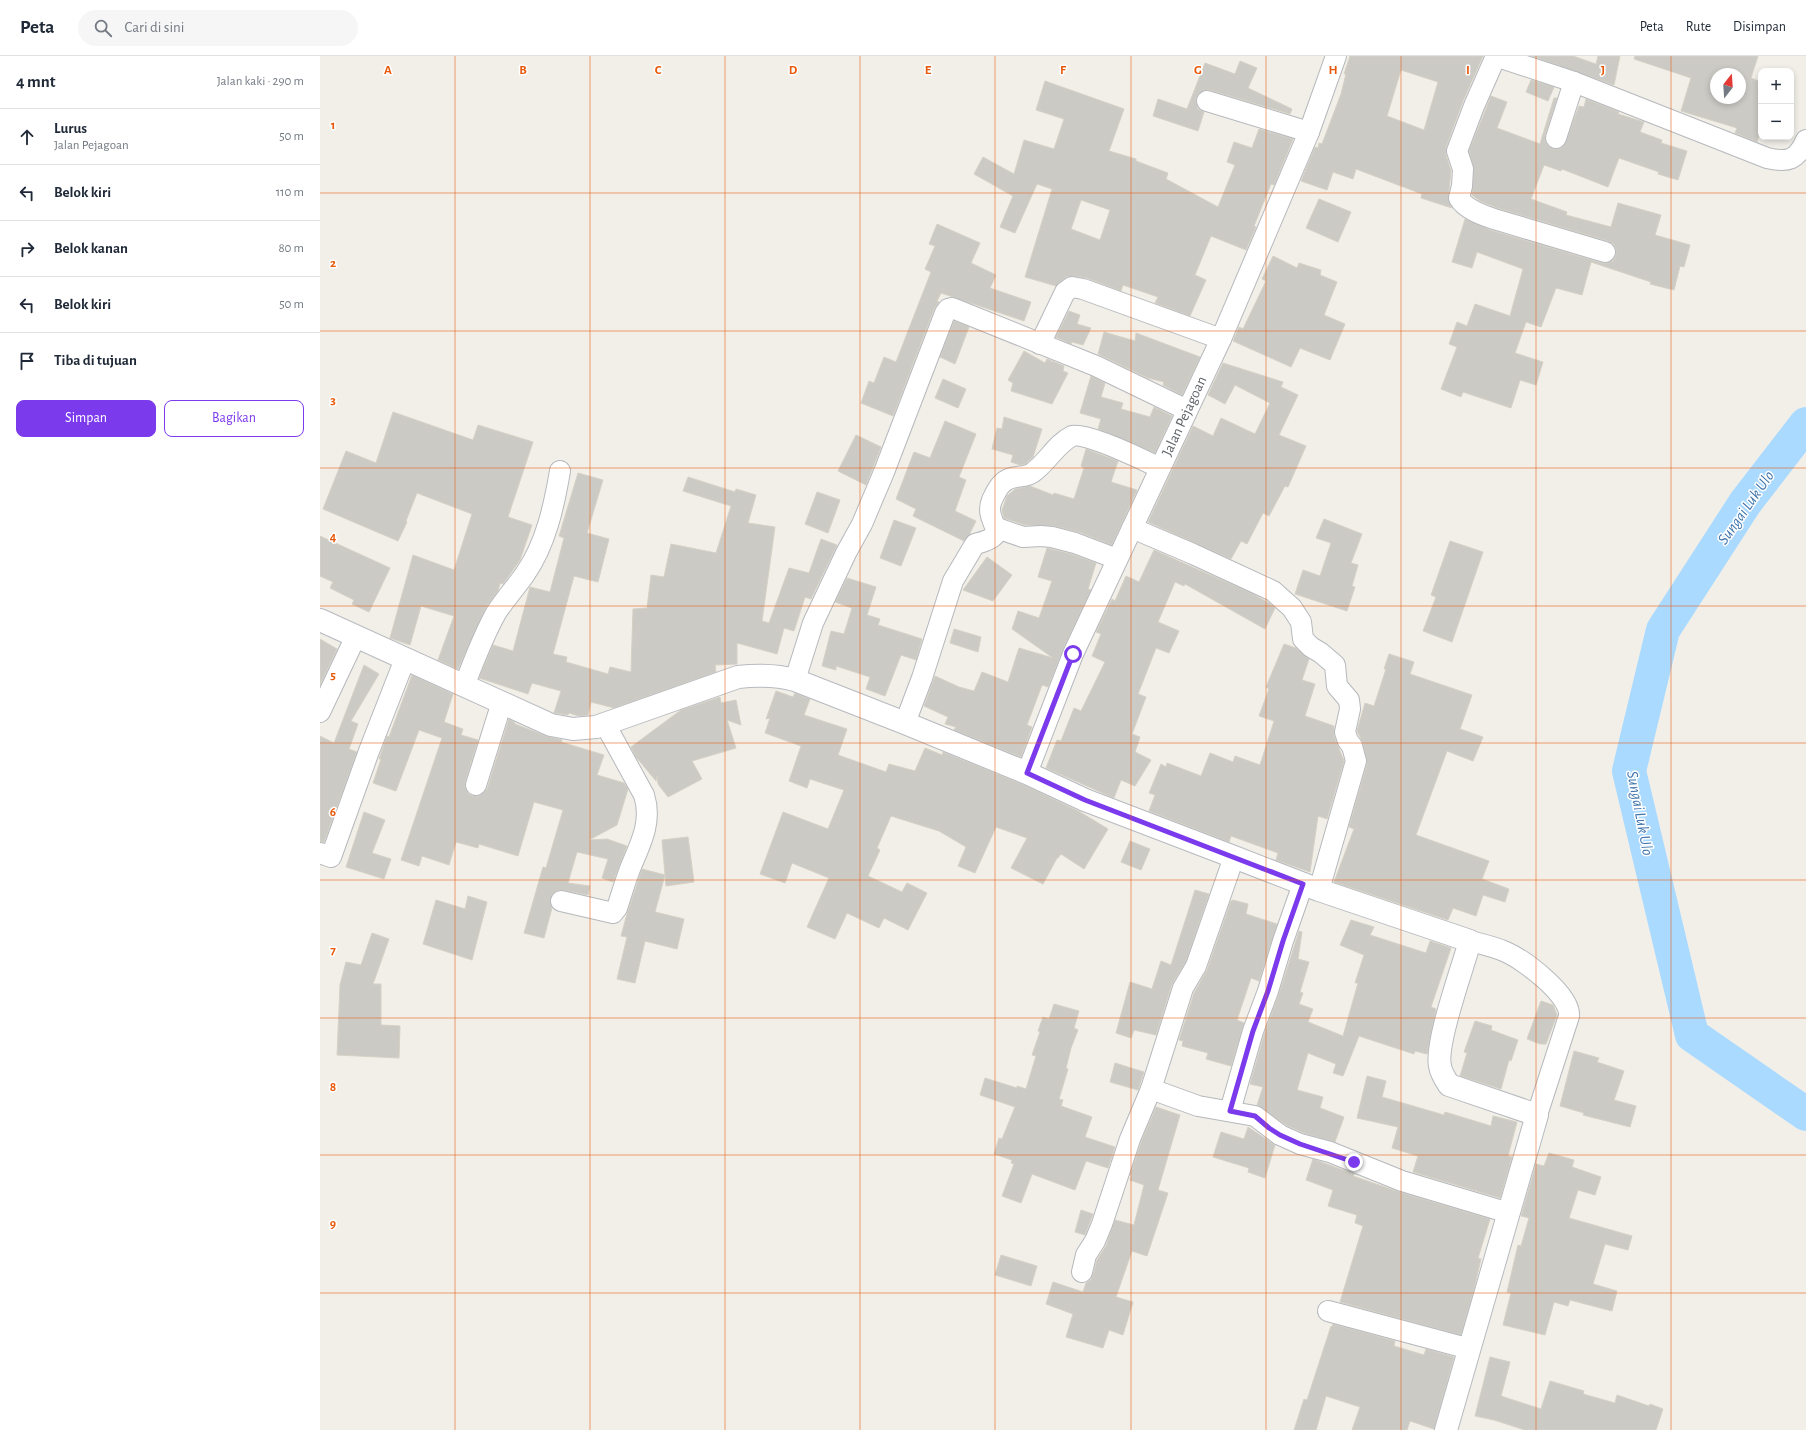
<!DOCTYPE html>
<html lang="id">
<meta charset="utf-8">
<style>
body{margin:0;font-family:"Alegreya Sans",sans-serif;background:#f6f6f7;color:#1f2937}
.controls{position:absolute;right:12px;top:12px;display:grid;overflow:hidden;border-radius:8px;box-shadow:0 2px 6px #0003}
.controls button{width:36px;height:36px;display:grid;place-items:center;padding:0;border:0;border-bottom:1px solid #e0e1e3;background:#fff;color:#1f2937;font:20px sans-serif}
.compass{position:absolute;left:1390px;top:12px;width:36px;height:36px;border-radius:50%;background:#fff;box-shadow:0 2px 6px #0003;rotate:17deg}
.stop{position:absolute;width:12px;height:12px;margin:-9px;border:3px solid #7c3aed;border-radius:50%;background:#fff}
.stop.end{background:#7c3aed;border-color:#fff;box-shadow:0 1px 4px #0008}
.list{margin:0;padding:0;list-style:none}
h2{display:flex;justify-content:space-between;align-items:center;height:52px;margin:0;padding:0 16px;font-size:17px}
h2 small{font-size:13px;font-weight:400;color:#747a83}
.list li{display:grid;grid-template-columns:26px 1fr auto;gap:12px;align-items:center;box-sizing:border-box;height:56px;padding:0 16px;border-top:1px solid #e0e1e3}
.list b{display:block;font-size:15px;white-space:nowrap}
.list p{margin:0;font-size:13px;white-space:nowrap;color:#747a83}
.list em{font-size:13px;font-style:normal;color:#747a83}
.actions{display:flex;gap:8px;padding:12px 16px}
.actions a{flex:1;padding:9px 0;border:1px solid #7c3aed;border-radius:8px;text-align:center;font-size:14px;color:#7c3aed}
.actions .main{background:#7c3aed;color:#fff}
.icon{flex:none;width:22px;height:22px;fill:none;stroke:currentColor;stroke-width:2;stroke-linecap:round;stroke-linejoin:round}
.map{position:relative;flex:none;width:1486px;height:1374px;overflow:hidden}
header{display:flex;align-items:center;gap:24px;box-sizing:border-box;height:56px;padding:0 20px;background:#fff;border-bottom:1px solid #e0e1e3}
header strong{font-size:19px}
nav{display:flex;gap:22px;margin-inline-start:auto;font-size:14px}
.search{width:280px;height:36px;background:#f6f6f7;display:flex;align-items:center;gap:10px;box-sizing:border-box;padding:0 14px;border-radius:22px;color:#747a83;font-size:15px}
main{display:flex}
aside{flex:1;background:#fff}
.map>svg:first-child{display:block}
.lines{fill:none;stroke-linecap:round;stroke-linejoin:round}
.river{stroke:#aadaff;stroke-width:34}
.building{fill:#cccac5;stroke:#d6d1c5;fill-rule:evenodd}
.street-casing{stroke:#b5b8bc;stroke-width:22}
.secondary-casing{stroke:#b6babf;stroke-width:24}
.street{stroke:#fff;stroke-width:20}
.secondary{stroke:#fff;stroke-width:22}
.route{stroke:#7c3aed;stroke-width:5}
.grid{fill:none;stroke:#e8590c;stroke-width:1;stroke-opacity:0.55}
.labels{text-anchor:middle;stroke-width:3;stroke-linejoin:round;paint-order:stroke}
.street-label{font-size:15px;fill:#5f6368;stroke:#fff}
.water-label{font-size:16px;font-style:italic;fill:#4075ac;stroke:#fff}
.grid-label{font-size:13px;text-anchor:middle;font-weight:bold;fill:#e8590c;stroke:#fff;stroke-width:3;stroke-linejoin:round;paint-order:stroke}
</style>
<header>
<strong>Peta</strong>
<div class="search"><svg class="icon" aria-label="search" viewBox="0 0 24 24"><circle cx="10" cy="10" r="6"/><path d="M15 15l6 6"/></svg>Cari di sini</div>
<nav><a>Peta</a><a>Rute</a><a>Disimpan</a></nav>
</header>
<main>
<aside>
<h2>4 mnt<small>Jalan kaki · 290 m</small></h2>
<ul class="list">
<li><svg class="icon" aria-label="ahead" viewBox="0 0 24 24"><path d="M12 20V5M6 11l6-6 6 6"/></svg><div><b>Lurus</b><p>Jalan Pejagoan</p></div><em>50 m</em></li>
<li><svg class="icon" aria-label="left" viewBox="0 0 24 24"><path d="M17 20v-9H6M10 6l-5 5 5 5"/></svg><div><b>Belok kiri</b></div><em>110 m</em></li>
<li><svg class="icon" aria-label="right" viewBox="0 0 24 24"><path d="M7 20v-9h11M14 6l5 5-5 5"/></svg><div><b>Belok kanan</b></div><em>80 m</em></li>
<li><svg class="icon" aria-label="left" viewBox="0 0 24 24"><path d="M17 20v-9H6M10 6l-5 5 5 5"/></svg><div><b>Belok kiri</b></div><em>50 m</em></li>
<li><svg class="icon" aria-label="arrive" viewBox="0 0 24 24"><path d="M6 21V4h12l-3 4 3 4H6"/></svg><div><b>Tiba di tujuan</b></div></li>
</ul>
<div class="actions"><a class="main">Simpan</a><a>Bagikan</a></div>
</aside>
<div class="map">
<svg width="1486" height="1374" viewBox="0 0 1486 1374">
<rect width="100%" height="100%" fill="#f1efe8"/>
<g class="lines">
<polyline class="river" points="1486,368 1425,447 1343,574 1309,715 1372,979 1486,1058"/>
</g>
<g class="building">
<path d="M1030,0H1163L1143,45L1126,91V99L1131,115L1128,144L1132,152L1101,142L1102,138L1036,113L1033,123L1013,116L1007,134L981,125L995,91L998,92L999,87L1002,88L1021,38L1026,18H1024ZM1081,14L1118,26L1104,74L1067,60Z"/>
<polygon points="1212,0 1253,0 1276,8 1278,0 1300,0 1294,29"/>
<path d="M1315,0H1438L1431,22L1441,26V74L1437,86L1415,77L1417,72L1361,55L1371,22L1314,3ZM1396,18H1420V42H1396Z"/>
<polygon points="920,5 937,12 928,32 972,53 970,58 890,34 885,34 879,37 876,42 876,47 878,53 884,56 878,75 833,60 838,43 867,53 885,7 915,18"/>
<polygon points="1211,24 1234,31 1228,45 1206,36"/>
<path d="M725,25L804,53L789,95L816,103V105L848,117L846,123L898,151L915,109L907,106L914,86L932,92L939,73L973,83L954,129L951,128L934,170L936,171L926,194L891,180L875,219L886,224L870,260L835,247L838,241L803,229L801,235L767,222L754,220L746,221L736,230L705,221L732,133L717,128L695,177L680,171L693,140L654,118L663,101L694,118L704,84L734,93L744,63L716,54ZM761,144L790,154L780,184L751,173Z"/>
<polygon points="1171,40 1187,46 1177,72 1220,88 1234,42 1237,42 1225,79 1225,85 1227,89 1233,93 1239,93 1244,90 1259,50 1264,51 1266,43 1299,56 1298,58 1324,66 1320,76 1342,84 1341,87 1367,95 1358,124 1338,118 1339,116 1299,102 1288,131 1242,113 1241,115 1224,109 1211,143 1247,156 1246,159 1291,171 1298,147 1341,159 1335,179 1370,189 1364,211 1360,210 1354,234 1330,228 1331,226 1271,206 1262,239 1236,232 1221,271 1206,266 1195,297 1223,306 1216,329 1200,324 1191,352 1143,336 1141,341 1121,333 1137,291 1129,288 1137,266 1147,270 1155,248 1190,260 1203,213 1157,196 1152,212 1132,206 1145,163 1170,174 1282,207 1287,207 1293,205 1296,200 1296,194 1294,188 1288,185 1177,152 1160,145 1152,139 1154,113 1149,95"/>
<polygon points="999,143 1031,156 1018,186 986,172"/>
<polygon points="617,168 660,187 651,207 676,219 670,232 711,246 704,265 621,237 617,245 619,246 614,253 573,360 541,347 549,325 554,327 564,301 576,306 611,216 605,213 615,190 609,188"/>
<polygon points="953,200 977,212 979,207 1001,214 1000,219 1017,226 1004,259 1025,268 1010,304 980,292 971,311 913,285 919,271 923,273 946,225 942,223"/>
<polygon points="749,255 760,259 757,268 771,272 763,289 752,286 751,288 736,281"/>
<polygon points="634,265 649,271 635,308 620,301"/>
<polygon points="784,276 815,285 816,277 880,301 862,339 843,329 844,326 828,322 778,298"/>
<polygon points="704,295 725,307 727,303 744,310 743,315 748,317 732,348 691,335 693,327 688,324"/>
<polygon points="903,307 963,326 961,331 978,339 959,379 986,390 968,431 965,430 949,460 943,457 927,488 921,485 911,503 828,466 873,370 893,380 901,362 935,378 950,347 915,329 905,348 888,339"/>
<polygon points="771,320 785,327 781,341 803,347 801,353 830,361 834,351 852,360 835,397 778,373 781,363 760,357"/>
<polygon points="623,323 646,333 638,352 615,342"/>
<polygon points="73,356 153,384 158,369 213,386 188,461 212,469 200,504 183,528 180,527 178,535 166,551 138,613 118,604 134,560 101,550 90,589 70,582 93,499 134,514 152,458 97,437 86,465 87,466 78,485 3,453 26,395 56,407"/>
<polygon points="684,361 722,373 713,401 705,408 700,409 691,406 693,399 672,393 677,372 682,373"/>
<polygon points="625,365 656,378 639,421 646,424 635,455 656,465 649,479 644,485 593,460 596,453 576,443 594,396 610,402"/>
<polygon points="536,379 561,391 546,429 518,415"/>
<polygon points="766,393 798,405 791,426 817,434 792,489 759,476 735,470 705,469 684,462 682,454 687,440 695,433 710,430 733,439 734,437 754,443 764,412 761,410"/>
<polygon points="258,417 283,424 267,477 289,483 278,526 254,520 233,598 247,601 246,606 288,618 290,611 311,616 313,553 327,552 331,519 344,521 351,488 396,497 411,450 363,435 368,421 415,436 416,433 436,439 428,467 455,471 442,565 449,567 469,512 489,517 501,483 517,489 491,543 485,541 474,575 464,572 457,598 417,587 417,608 395,609 396,616 294,652 271,646 268,659 259,660 249,657 248,659 234,657 241,635 212,627 208,638 159,622 173,589 193,595 210,531 230,536 244,482 239,480"/>
<polygon points="497,436 520,444 508,477 485,468"/>
<polygon points="1004,463 1042,478 1031,507 1038,509 1032,530 1035,531 1027,555 975,538 983,514 1000,520 1011,487 996,482"/>
<polygon points="574,464 596,472 581,510 560,502"/>
<polygon points="0,480 70,512 49,556 32,548 34,544 10,532 13,526 0,520"/>
<polygon points="1130,485 1163,496 1132,586 1103,575 1116,541 1111,539"/>
<polygon points="727,492 751,498 776,507 768,533 771,534 743,593 728,631 722,629 707,669 712,671 701,701 634,674 636,671 625,668 628,661 604,650 615,620 639,631 654,635 662,616 688,626 699,592 733,602 692,573 698,555 719,562 732,525 718,521"/>
<polygon points="834,494 931,537 949,547 955,552 945,573 865,528 864,530 855,526 838,566 859,575 849,597 836,592 818,638 826,641 812,678 820,681 815,696 831,704 815,730 801,724 794,742 726,712 737,684 741,685 754,652 761,655 785,606 772,600 781,578 776,576 792,543 795,545 806,520 819,526"/>
<polygon points="667,501 692,519 673,545 643,534"/>
<polygon points="527,522 556,531 547,559 560,563 558,569 602,583 596,604 581,599 565,640 546,633 550,621 516,610 516,614 502,610 511,575 524,578 532,552 515,546"/>
<polygon points="634,573 661,581 658,596 630,587"/>
<polygon points="0,583 17,593 0,629"/>
<polygon points="964,588 976,592 989,603 982,624 995,628 985,660 1014,670 1014,680 1024,705 1007,763 998,760 990,816 956,804 958,797 911,780 909,786 829,755 835,739 829,737 841,708 846,711 847,707 881,720 890,697 913,706 915,700 940,709 954,665 939,660 949,633 946,631"/>
<polygon points="1069,598 1094,606 1090,618 1152,639 1140,673 1163,681 1153,705 1127,695 1096,779 1169,805 1162,823 1189,833 1185,846 1163,839 1156,860 1133,852 1128,864 1014,826 1034,773 1029,771 1047,708 1043,687 1037,675 1045,647 1054,650 1066,613 1064,613"/>
<polygon points="44,609 59,618 31,665 38,668 29,693 37,696 4,786 0,786 0,680 14,687"/>
<polygon points="92,619 133,638 124,666 143,673 141,679 158,684 145,726 145,732 148,737 152,740 159,740 164,737 167,733 189,663 195,667 195,668 226,680 242,684 241,686 284,699 277,719 304,727 308,733 297,769 269,784 287,783 307,790 293,826 282,822 288,803 257,796 248,827 270,830 268,839 243,834 238,834 233,837 230,843 232,852 224,882 204,877 223,811 226,812 243,754 214,746 198,800 159,788 158,792 136,786 129,809 102,800 99,810 81,804 122,682 99,674 76,735 53,727 61,703 59,703 67,680 69,681"/>
<polygon points="456,635 473,641 475,637 490,643 484,659 527,673 518,699 566,716 569,708 595,715 605,692 622,699 623,696 702,728 760,756 788,773 764,813 741,798 738,802 737,802 723,828 691,812 707,782 676,771 655,817 638,810 646,791 619,775 571,760 557,792 560,794 548,820 582,836 587,827 607,837 588,874 564,862 559,872 527,857 515,883 487,871 509,822 472,807 465,827 440,818 463,756 508,773 524,734 490,723 487,732 469,725 481,690 445,677 450,662 446,663"/>
<polygon points="400,641 401,647 416,644 421,669 407,664 416,692 372,705 382,723 348,741 338,728 337,720 336,725 316,701 311,691 361,654"/>
<polygon points="44,756 65,764 52,797 71,803 64,823 26,811"/>
<polygon points="368,781 374,826 346,830 342,784"/>
<polygon points="810,785 830,793 821,814 801,806"/>
<polygon points="322,813 345,819 335,856 364,863 357,893 325,885 315,927 297,923 307,881 301,880 307,858"/>
<polygon points="875,834 889,838 866,905 852,928 836,979 814,974 811,982 796,977 810,926 832,933 841,905 851,909"/>
<polygon points="148,840 167,846 152,904 103,888 116,844 145,853"/>
<polygon points="913,844 928,848 926,858 957,868 939,925 931,922 917,964 924,967 911,1010 886,1003 888,997 862,990 863,985 859,984 874,937 887,914 911,845"/>
<polygon points="1031,864 1054,871 1050,879 1106,897 1110,885 1131,892 1111,951 1116,953 1107,998 1095,995 1094,998 1039,980 1023,1020 1013,1017 1016,1008 988,997 977,1034 1003,1041 1000,1052 1024,1061 1015,1086 984,1077 966,1069 937,1049 943,1031 930,1028 944,979 961,932 979,875 982,876 978,903 989,906 980,936 983,937 979,948 993,953 988,966 1023,980 1038,927 1035,927 1044,899 1020,889"/>
<polygon points="52,877 69,883 53,928 61,928 61,969 80,970 79,1002 17,999 20,929 26,906 41,909"/>
<polygon points="1221,945 1233,949 1237,959 1226,988 1220,988 1207,983"/>
<polygon points="734,948 759,955 754,972 758,974 751,992 746,1012 748,1013 739,1043 743,1044 741,1050 772,1061 765,1081 795,1091 788,1112 766,1105 755,1134 712,1118 701,1147 682,1140 694,1108 691,1107 692,1104 674,1098 679,1082 682,1083 695,1051 660,1039 665,1022 697,1032 697,1030 706,1033 716,1000 712,999 720,976 718,975 723,961 729,963"/>
<polygon points="1155,965 1172,970 1171,974 1198,984 1191,1005 1189,1004 1181,1033 1140,1020 1147,997 1144,996"/>
<polygon points="1254,995 1279,1002 1277,1006 1304,1015 1294,1044 1316,1050 1310,1071 1263,1059 1264,1057 1240,1050"/>
<polygon points="795,1007 824,1016 818,1034 790,1026"/>
<polygon points="1047,1020 1066,1025 1062,1041 1124,1059 1125,1056 1171,1070 1173,1060 1197,1066 1188,1100 1192,1101 1180,1142 1093,1116 1098,1100 1072,1092 1078,1071 1037,1062"/>
<polygon points="836,1051 860,1059 838,1134 848,1137 827,1200 812,1195 796,1241 813,1246 803,1279 789,1274 783,1292 746,1281 753,1258 726,1248 733,1226 763,1236 766,1227 771,1224 773,1219 777,1204 786,1190 795,1164 814,1169 824,1129 810,1124 812,1119 810,1119 822,1084"/>
<polygon points="928,1071 955,1089 945,1122 928,1116 929,1112 893,1101 901,1076 924,1083"/>
<polygon points="1229,1097 1254,1104 1252,1111 1281,1121 1275,1139 1258,1134 1249,1162 1312,1180 1308,1194 1285,1188 1273,1228 1297,1235 1292,1255 1250,1244 1248,1250 1234,1246 1225,1279 1183,1269 1191,1237 1187,1236 1198,1189 1201,1190 1209,1162 1201,1160 1216,1108 1224,1110"/>
<polygon points="993,1103 1034,1118 1033,1120 1079,1136 1170,1163 1158,1202 1161,1203 1154,1233 1141,1279 1020,1246 1043,1170 1035,1167 1037,1159 1008,1150 1013,1134 986,1124"/>
<polygon points="761,1154 773,1158 765,1179 755,1176"/>
<polygon points="681,1199 717,1210 711,1230 675,1219"/>
<polygon points="1013,1268 1075,1285 1074,1290 1104,1299 1106,1293 1134,1301 1114,1373 1090,1365 1087,1374 1032,1374 1040,1351 1006,1340 996,1374 974,1374 984,1343 987,1344 1011,1270 1012,1271"/>
<polygon points="1170,1301 1190,1306 1181,1340 1221,1353 1230,1325 1264,1335 1263,1338 1295,1347 1297,1339 1329,1350 1330,1348 1343,1353 1336,1374 1205,1374 1174,1364 1155,1360"/>
</g>
<g class="lines">
<defs>
<g id="street">
<path d="M1175,0L1254,26L1447,102C1468,107 1477,104 1486,84"/>
<path d="M1176,0L1154,50L1137,95L1143,113L1142,130L1139,142C1145,153 1162,159 1174,163L1285,196"/>
<polyline points="887,45 989,76"/>
<polyline points="1236,82 1254,26"/>
<polyline points="720,288 745,236 752,231 763,233 901,283"/>
<polyline points="677,472 703,481 721,480 732,481 755,487 797,503"/>
<polyline points="812,472 873,498 953,535 972,552 981,566 983,583 991,591 1001,597 1015,609 1017,630 1029,644 1030,653 1025,676 1028,685 1032,690 1036,705 999,834"/>
<polyline points="475,624 493,567 526,497 542,468 564,416 625,257 628,253 632,252 642,256 776,310 867,354"/>
<path d="M144,630C154,605 163,580 176,557C185,543 196,531 205,518C226,488 234,450 240,415"/>
<polyline points="0,656 36,580"/>
<path d="M585,667L602,622L633,525L655,488C696,478 662,468 672,444C678,431 683,422 697,421C703,420 708,420 712,417C727,407 736,388 752,380C764,375 826,405 840,412"/>
<polyline points="707,717 753,598 901,283 989,76 1016,0"/>
<polyline points="156,729 182,646"/>
<polyline points="0,797 11,801 49,695 85,603"/>
<path d="M241,845L293,857L297,852C302,837 306,822 312,808C322,785 332,764 324,739L285,668"/>
<path d="M1150,885C1162,888 1175,891 1186,896C1204,904 1251,939 1249,960L1217,1059"/>
<polyline points="831,1033 878,1050 935,1060 960,1079 980,1088 1010,1096 1082,1125 1189,1157"/>
<polyline points="910,1055 933,975 948,935 963,885 983,828"/>
<polyline points="762,1216 766,1199 775,1185 782,1168 810,1083 831,1033 863,932 876,910 914,801"/>
<polyline points="1008,1255 1150,1293"/>
</g>
<path id="secondary" d="M0,564L231,669L253,673L276,671L418,621C437,619 456,619 475,624L585,667L707,717L765,744L914,801L999,834L1150,885C1143,911 1115,987 1120,1010C1121,1017 1125,1023 1129,1029L1217,1059L1126,1374"/>
</defs>
<use href="#street" class="street-casing"/>
<use href="#secondary" class="secondary-casing"/>
<use href="#street" class="street"/>
<use href="#secondary" class="secondary"/>
</g>
<g class="lines">
<polyline class="route" points="753,598 707,717 765,744 983,828 963,885 948,935 933,975 910,1055 935,1060 949,1072 960,1079 980,1088 1034,1106"/>
</g>
<path class="grid" d="M135,0V1374M270,0V1374M405,0V1374M540,0V1374M675,0V1374M811,0V1374M946,0V1374M1081,0V1374M1216,0V1374M1351,0V1374M0,137H1486M0,275H1486M0,412H1486M0,550H1486M0,687H1486M0,824H1486M0,962H1486M0,1099H1486M0,1237H1486"/>
<g class="labels">
<g class="street-label">
<text transform="translate(864 360) rotate(-65)" y="5">Jalan Pejagoan</text>
</g>
<g class="water-label">
<text transform="translate(1425 451) rotate(-55)" y="6">Sungai Luk Ulo</text>
<text transform="translate(1321 757) rotate(79)" y="6">Sungai Luk Ulo</text>
</g>
</g>
<g class="grid-label">
<text x="68" y="18">A</text>
<text x="203" y="18">B</text>
<text x="338" y="18">C</text>
<text x="473" y="18">D</text>
<text x="608" y="18">E</text>
<text x="743" y="18">F</text>
<text x="878" y="18">G</text>
<text x="1013" y="18">H</text>
<text x="1148" y="18">I</text>
<text x="1283" y="18">J</text>
<text x="13" y="73">1</text>
<text x="13" y="211">2</text>
<text x="13" y="348">3</text>
<text x="13" y="485">4</text>
<text x="13" y="623">5</text>
<text x="13" y="760">6</text>
<text x="13" y="898">7</text>
<text x="13" y="1035">8</text>
<text x="13" y="1172">9</text>
</g>
</svg>
<div class="controls">
<button>+</button>
<button>−</button>
</div>
<svg class="compass" viewBox="-18 -18 36 36"><path d="M0-13l5 13h-10z" fill="#e53935"/><path d="M0 13l5-13h-10z" fill="#747a83"/></svg>
<div class="stop" style="left:753px;top:598px"></div>
<div class="stop end" style="left:1034px;top:1106px"></div>
</div>
</main>
